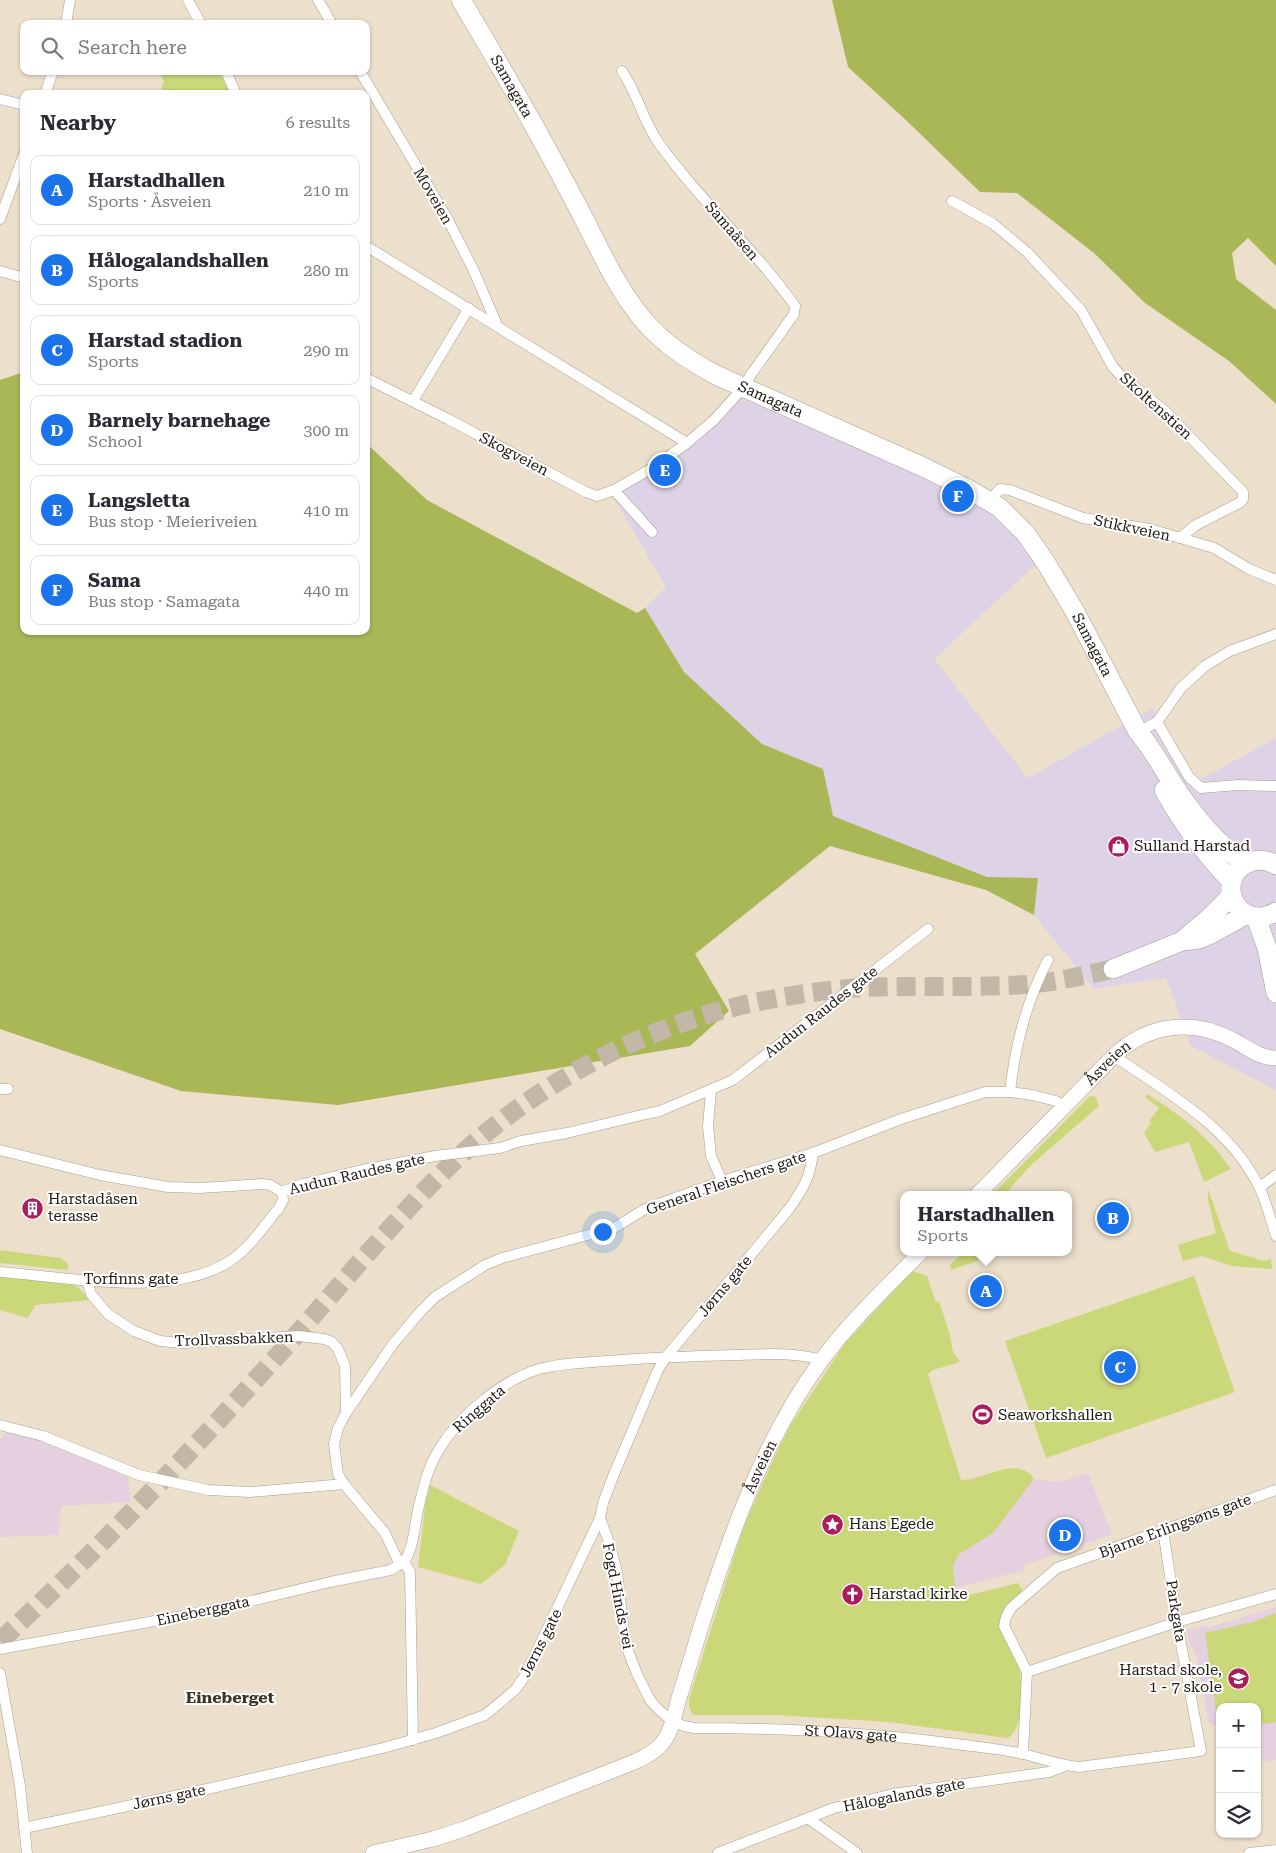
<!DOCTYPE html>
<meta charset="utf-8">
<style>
body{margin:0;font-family:"Roboto Serif",serif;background:#f2f2f3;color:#2b2b33}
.controls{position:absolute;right:15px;bottom:15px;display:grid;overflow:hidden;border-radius:10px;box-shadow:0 1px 4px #0004}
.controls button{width:45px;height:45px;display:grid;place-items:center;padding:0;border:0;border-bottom:1px solid #e1e1e2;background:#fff;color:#2b2b33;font:25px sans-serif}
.you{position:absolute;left:602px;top:1231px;width:18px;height:18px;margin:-12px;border:4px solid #fff;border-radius:50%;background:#1a73e8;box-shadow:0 0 0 8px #1a73e833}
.badge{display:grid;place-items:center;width:32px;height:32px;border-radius:50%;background:#1a73e8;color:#fff;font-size:16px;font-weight:700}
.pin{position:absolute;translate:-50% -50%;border:2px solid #fff;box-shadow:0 1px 5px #0006}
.popup{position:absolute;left:900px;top:1191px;width:172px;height:65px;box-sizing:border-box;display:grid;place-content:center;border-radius:10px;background:#fff;filter:drop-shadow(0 1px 4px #0005);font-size:16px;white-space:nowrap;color:#7c7c81}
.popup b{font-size:19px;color:#2b2b33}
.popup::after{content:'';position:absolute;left:50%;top:100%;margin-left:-10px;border:10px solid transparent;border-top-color:#fff}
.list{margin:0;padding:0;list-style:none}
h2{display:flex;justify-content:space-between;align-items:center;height:65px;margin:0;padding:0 20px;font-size:21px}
h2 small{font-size:16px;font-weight:400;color:#7c7c81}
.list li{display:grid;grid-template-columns:32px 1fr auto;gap:15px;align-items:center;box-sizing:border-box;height:70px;margin:0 10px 10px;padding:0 10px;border:1px solid #e1e1e2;border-radius:10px}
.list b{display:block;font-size:19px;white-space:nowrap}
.list p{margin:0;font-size:16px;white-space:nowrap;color:#7c7c81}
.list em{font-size:16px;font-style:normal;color:#7c7c81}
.icon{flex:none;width:28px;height:28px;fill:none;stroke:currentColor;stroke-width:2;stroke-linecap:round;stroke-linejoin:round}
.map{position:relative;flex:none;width:1276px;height:1853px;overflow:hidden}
.search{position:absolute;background:#fff;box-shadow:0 1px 4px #0004;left:20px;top:20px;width:350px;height:55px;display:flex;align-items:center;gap:12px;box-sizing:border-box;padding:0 18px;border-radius:10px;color:#7c7c81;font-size:19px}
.panel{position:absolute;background:#fff;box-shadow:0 1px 4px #0004;left:20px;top:90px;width:350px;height:545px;border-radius:10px}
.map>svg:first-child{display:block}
.commercial{fill:#ded2e6}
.education{fill:#e5d0df}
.green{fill:#cad87a}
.forest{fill:#a9b757}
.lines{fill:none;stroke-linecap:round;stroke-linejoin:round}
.highway-tunnel{stroke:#c3b8a7;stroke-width:19;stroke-dasharray:19 9;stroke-linecap:butt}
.street-casing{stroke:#aa9e8c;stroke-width:11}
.secondary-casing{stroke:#aa9e8c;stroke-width:16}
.highway-casing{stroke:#aa9e8c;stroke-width:20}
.street{stroke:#fff;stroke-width:10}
.secondary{stroke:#fff;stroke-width:15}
.highway{stroke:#fff;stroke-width:19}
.labels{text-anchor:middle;stroke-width:4;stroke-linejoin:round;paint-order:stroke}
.street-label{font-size:15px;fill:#1f1a13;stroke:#fff}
.poi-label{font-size:15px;fill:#1f1a13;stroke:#fff;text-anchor:start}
.neighbourhood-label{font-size:16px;font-weight:bold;fill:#3e3424;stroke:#fff}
</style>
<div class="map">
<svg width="1276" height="1853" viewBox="0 0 1276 1853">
<rect width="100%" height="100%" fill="#ece0cc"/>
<polygon class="commercial" points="744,380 1005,503 1045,556 934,659 1028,778 1153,708 1194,783 1276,738 1276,1090 1191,1046 1166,978 1094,989 1034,915 1038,878 987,877 832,816 823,769 762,744 684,672 645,608 666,587 612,495 690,436"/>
<g class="education">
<polygon points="8,1431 37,1439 128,1477 131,1502 61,1506 59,1535 0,1537 0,1440"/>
<polygon points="1088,1473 1112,1534 1025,1565 1025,1570 956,1588 953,1566 958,1555 993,1533 1034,1479 1059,1482"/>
<polygon points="1276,1607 1276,1760 1257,1762 1257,1707 1220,1707 1220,1728 1209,1723 1195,1651 1190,1645 1186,1630 1200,1626 1210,1627"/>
</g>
<g class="green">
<polygon points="158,71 219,71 230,94 160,94 164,81"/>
<path d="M1147,1094C1182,1116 1207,1135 1231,1169L1204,1182L1189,1142L1155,1152L1144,1133L1151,1123L1149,1121L1159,1108L1145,1097Z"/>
<polygon points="1090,1096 1096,1097 1099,1106 1030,1166 1004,1195 992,1195"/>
<polygon points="1208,1189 1230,1251 1264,1261 1271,1259 1272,1269 1231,1266 1202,1256 1183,1261 1178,1245 1216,1233 1208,1200"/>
<polygon points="0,1250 61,1258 68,1264 68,1270 0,1263"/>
<polygon points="964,1252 993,1252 994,1255 951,1270 950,1265"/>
<path d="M913,1271L927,1276L936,1302L939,1301L950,1335L953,1352L960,1362L933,1370L928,1374L961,1480C985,1480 1017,1454 1034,1479L993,1533L958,1555L953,1566L957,1598L1018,1583L1023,1591C1013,1600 1001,1609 1000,1624C1007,1639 1014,1653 1019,1668C1023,1684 1024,1732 1007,1738L889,1722L775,1715H693L689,1707V1699L735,1553L744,1526L774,1458L790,1426L845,1343Z"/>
<polygon points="0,1276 68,1282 79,1288 89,1300 35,1305 28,1318 0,1310"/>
<polygon points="1194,1276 1235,1392 1046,1458 1005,1341"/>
<polygon points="430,1485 519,1531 505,1565 481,1584 418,1567 425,1506"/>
<polygon points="1276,1613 1276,1722 1257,1725 1257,1707 1220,1707 1220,1726 1218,1725 1205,1633 1253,1622"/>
</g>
<g class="forest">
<polygon points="832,0 1276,0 1276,266 1248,238 1232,253 1236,279 1276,310 1276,404 1229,361 1145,303 1094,253 1017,193 980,192 908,122 848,67"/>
<polygon points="24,372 24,631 366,631 366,443 427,500 637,613 645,608 684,672 762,744 823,769 833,816 987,877 1038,878 1034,915 986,890 830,846 695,954 729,1011 690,1046 338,1105 181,1091 0,1029 0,380"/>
</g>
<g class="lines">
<path class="highway-tunnel" d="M0,1641C90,1557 176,1468 259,1376C293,1339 326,1301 359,1263C393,1225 426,1187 463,1153C533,1089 621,1040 712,1013C759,1000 806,992 854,988C909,985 964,988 1019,985C1051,983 1082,976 1113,969"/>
<defs>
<g id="street">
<polyline points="188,0 201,24"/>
<polyline points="318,0 332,24"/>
<polyline points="66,24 70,0"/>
<polyline points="226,71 236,94"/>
<polyline points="360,71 447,218 474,271 497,325"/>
<polyline points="45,94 53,71"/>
<polyline points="0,99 24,105"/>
<polyline points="952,201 992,223 1027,252 1081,310 1113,367 1122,377 1165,411 1243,492 1243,499 1241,502 1196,525 1180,538"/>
<polyline points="0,219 24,154"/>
<polyline points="366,246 687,443"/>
<polyline points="0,271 24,278"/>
<path d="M366,378L448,419L586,492L597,496L614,490L654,467L687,443L714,420L743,388L750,376L794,314L795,306C754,248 699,200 658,142C643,120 637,93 622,71"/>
<polyline points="413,401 469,308"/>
<polyline points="614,490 652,532"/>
<polyline points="989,501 1000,489 1010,490 1083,518 1150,529 1214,548 1249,569 1276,580"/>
<polyline points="1157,722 1189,777 1201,788 1238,785 1276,786"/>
<polyline points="1138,732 1157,722 1181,688 1205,666 1230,651 1276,634"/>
<path d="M1114,1056C1167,1092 1232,1128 1260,1189C1267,1204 1271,1221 1276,1236"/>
<polyline points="0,1089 8,1089"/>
<polyline points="711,1090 708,1126 711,1156 722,1181"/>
<path d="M1010,1092C1015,1045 1026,1002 1048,960"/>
<polyline points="0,1150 100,1175 168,1187 200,1188 262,1184 270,1185 282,1192"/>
<polyline points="1260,1187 1276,1175"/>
<polyline points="282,1192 302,1184 362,1170 435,1156 500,1148 521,1141 567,1133 646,1114 660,1111 733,1080 928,929"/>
<path d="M0,1272C66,1277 172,1299 230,1261C249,1249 264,1226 279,1208L283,1200L282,1192"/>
<polyline points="87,1280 91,1294 108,1314 134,1331 160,1341 183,1343 299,1336 324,1339 332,1342 338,1349 345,1366 346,1413"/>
<polyline points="0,1425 43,1436 139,1475 208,1490 250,1492 344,1484"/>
<path id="s1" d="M600,1518L610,1545L617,1572L625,1643L637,1674L650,1700L658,1709L672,1721L684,1726L694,1728C782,1728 869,1732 956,1744C978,1747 1002,1749 1024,1754C1043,1759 1060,1765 1079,1767L1201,1751L1177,1622L1163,1530"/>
<polyline points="400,1565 385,1533 344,1484 338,1474 334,1444 338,1428 346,1413 393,1344 421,1311 435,1297 485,1265 502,1258 614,1228 645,1209 722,1181 813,1153 901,1119 985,1092 1010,1092 1032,1095 1056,1101 1063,1107"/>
<polyline points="0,1649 182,1616 251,1601 330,1582 391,1570 403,1562"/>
<polyline points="1027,1672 1004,1626 1006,1617 1011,1608 1057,1568 1276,1490"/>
<polyline points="0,1673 20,1786 27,1853"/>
<path d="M413,1740L410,1572L404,1562C413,1548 414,1532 417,1515C422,1492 427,1468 440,1448C460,1415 503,1380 539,1369C566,1362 595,1362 622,1360C660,1357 698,1356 736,1355C765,1354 794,1352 822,1360"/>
<polyline points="1023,1754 1027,1672 1177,1622 1276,1594"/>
<polyline points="809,1819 857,1853"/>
<path d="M24,1828L212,1788L383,1748L436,1733L485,1715L515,1690L525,1676L600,1518L603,1503L614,1474L658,1370L666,1357L789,1209C803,1189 810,1178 813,1153"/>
<polyline points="718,1853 834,1808 893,1794 1049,1772 1065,1766"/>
<polyline points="1249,1853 1276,1850"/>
</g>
<g id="secondary">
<path id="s2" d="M977,1195L1114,1056C1146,1025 1191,1018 1231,1039C1246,1046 1258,1058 1276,1058"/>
<path id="s3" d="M373,1853L433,1839L464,1829L634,1762C645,1757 657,1751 664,1741C673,1728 675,1712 679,1698C690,1663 700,1628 712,1593C739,1511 770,1431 821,1361C850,1321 887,1287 921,1252"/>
</g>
<g id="highway">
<path id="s4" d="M461,0C500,65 538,131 573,198C596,240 614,286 645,322C666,346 691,362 718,376L921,466L966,488L999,507L1026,534L1046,563L1074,610L1138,732C1153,749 1163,769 1175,787C1194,816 1217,844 1245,864"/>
<path d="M1164,790C1183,824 1205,854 1232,882"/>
<path d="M1276,865C1268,860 1259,859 1250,862C1212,876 1236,934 1276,912"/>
<polyline points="1256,917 1267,948 1276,993"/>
<polyline points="1183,940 1209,918 1232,895"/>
<polyline points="1113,969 1182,941 1199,939 1211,934 1247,914"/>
</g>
</defs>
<use href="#street" class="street-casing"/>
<use href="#secondary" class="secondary-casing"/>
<use href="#highway" class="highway-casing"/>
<use href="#street" class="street"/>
<use href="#secondary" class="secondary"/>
<use href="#highway" class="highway"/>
</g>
<defs>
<symbol id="shop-disc" viewBox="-11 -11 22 22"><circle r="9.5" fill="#aa1c5a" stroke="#fff"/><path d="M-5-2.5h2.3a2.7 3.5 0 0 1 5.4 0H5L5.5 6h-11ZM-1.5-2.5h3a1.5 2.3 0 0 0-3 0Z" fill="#fff"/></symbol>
<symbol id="building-disc" viewBox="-11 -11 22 22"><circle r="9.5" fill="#aa1c5a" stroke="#fff"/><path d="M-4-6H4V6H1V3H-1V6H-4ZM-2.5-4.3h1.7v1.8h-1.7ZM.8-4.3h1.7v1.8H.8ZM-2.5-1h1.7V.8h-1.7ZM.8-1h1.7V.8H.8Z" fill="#fff"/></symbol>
<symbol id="stadium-disc" viewBox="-11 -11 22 22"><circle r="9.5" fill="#aa1c5a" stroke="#fff"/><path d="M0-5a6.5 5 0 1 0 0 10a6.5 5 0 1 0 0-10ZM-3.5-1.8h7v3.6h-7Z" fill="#fff"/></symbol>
<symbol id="sight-disc" viewBox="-11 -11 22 22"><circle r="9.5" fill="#aa1c5a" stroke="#fff"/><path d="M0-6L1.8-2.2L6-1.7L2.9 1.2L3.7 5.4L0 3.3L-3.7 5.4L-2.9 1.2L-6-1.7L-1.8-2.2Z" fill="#fff"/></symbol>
<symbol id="church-disc" viewBox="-11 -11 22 22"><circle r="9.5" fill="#aa1c5a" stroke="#fff"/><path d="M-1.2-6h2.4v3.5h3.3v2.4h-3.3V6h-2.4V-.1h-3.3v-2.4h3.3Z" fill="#fff"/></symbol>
<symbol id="school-disc" viewBox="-11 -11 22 22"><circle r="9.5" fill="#aa1c5a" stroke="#fff"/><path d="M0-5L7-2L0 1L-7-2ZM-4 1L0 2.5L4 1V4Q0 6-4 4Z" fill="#fff"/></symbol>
</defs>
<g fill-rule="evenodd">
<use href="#shop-disc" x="1106" y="834" width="25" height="25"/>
<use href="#building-disc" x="20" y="1196" width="25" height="25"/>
<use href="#stadium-disc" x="970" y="1402" width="25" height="25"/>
<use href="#sight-disc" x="820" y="1512" width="25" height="25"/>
<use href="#church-disc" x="840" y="1582" width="25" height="25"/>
<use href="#school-disc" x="1226" y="1666" width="25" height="25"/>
</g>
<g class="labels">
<g class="street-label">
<text dy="5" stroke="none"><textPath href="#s4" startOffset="100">Samagata</textPath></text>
<text transform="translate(433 196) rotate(60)" y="5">Moveien</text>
<text transform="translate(732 231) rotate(49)" y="5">Samaåsen</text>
<text dy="5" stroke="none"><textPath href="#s4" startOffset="520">Samagata</textPath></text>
<text transform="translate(1156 406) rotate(42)" y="5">Skoltenstien</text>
<text transform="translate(514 454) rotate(28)" y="5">Skogveien</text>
<text transform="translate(1132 528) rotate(12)" y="5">Stikkveien</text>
<text dy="5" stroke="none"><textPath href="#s4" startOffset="940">Samagata</textPath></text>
<text transform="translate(821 1012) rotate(-38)" y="5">Audun Raudes gate</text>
<text dy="5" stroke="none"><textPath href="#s2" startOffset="186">Åsveien</textPath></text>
<text transform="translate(357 1174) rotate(-13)" y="5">Audun Raudes gate</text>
<text transform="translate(726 1183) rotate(-19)" y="5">General Fleischers gate</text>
<text x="131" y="1284">Torfinns gate</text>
<text transform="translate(725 1286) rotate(-50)" y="5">Jørns gate</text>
<text transform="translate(234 1339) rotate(-2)" y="5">Trollvassbakken</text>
<text transform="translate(479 1409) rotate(-41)" y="5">Ringgata</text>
<text dy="5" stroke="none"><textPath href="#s3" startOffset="605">Åsveien</textPath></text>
<text transform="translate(1175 1526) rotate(-20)" y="5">Bjarne Erlingsøns gate</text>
<text transform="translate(618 1596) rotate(79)" y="5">Fogd Hinds vei</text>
<text transform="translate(203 1611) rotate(-12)" y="5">Eineberggata</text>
<text transform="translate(1176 1611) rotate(81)" y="5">Parkgata</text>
<text transform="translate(541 1643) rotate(-63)" y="5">Jørns gate</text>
<text dy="5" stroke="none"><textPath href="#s1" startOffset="401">St Olavs gate</textPath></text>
<text transform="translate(904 1795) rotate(-11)" y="5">Hålogalands gate</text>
<text transform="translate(169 1797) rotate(-12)" y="5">Jørns gate</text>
</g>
<g class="poi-label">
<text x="1134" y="851">Sulland Harstad</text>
<text x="48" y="1204">Harstadåsen<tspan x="48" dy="17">terasse</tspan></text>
<text x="998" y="1420">Seaworkshallen</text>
<text x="849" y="1529">Hans Egede</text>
<text x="869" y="1599">Harstad kirke</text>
<text x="1222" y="1675" text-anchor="end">Harstad skole,<tspan x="1222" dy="17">1 - 7 skole</tspan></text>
</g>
<g class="neighbourhood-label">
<text x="230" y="1703">Eineberget</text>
</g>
</g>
</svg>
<div class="controls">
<button>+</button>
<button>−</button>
<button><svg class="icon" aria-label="layers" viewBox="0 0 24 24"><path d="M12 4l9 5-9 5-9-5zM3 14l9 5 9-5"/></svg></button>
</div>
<div class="you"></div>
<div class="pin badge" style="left:986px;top:1291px">A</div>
<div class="popup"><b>Harstadhallen</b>Sports</div>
<div class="pin badge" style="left:1113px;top:1218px">B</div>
<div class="pin badge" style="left:1120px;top:1367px">C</div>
<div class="pin badge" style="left:1065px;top:1535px">D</div>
<div class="pin badge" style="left:665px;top:470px">E</div>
<div class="pin badge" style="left:958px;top:496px">F</div>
<div class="search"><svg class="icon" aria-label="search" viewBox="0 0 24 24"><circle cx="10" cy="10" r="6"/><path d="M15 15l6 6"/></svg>Search here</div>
<section class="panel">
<h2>Nearby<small>6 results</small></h2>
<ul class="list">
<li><span class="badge">A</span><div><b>Harstadhallen</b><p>Sports · Åsveien</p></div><em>210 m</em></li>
<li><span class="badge">B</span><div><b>Hålogalandshallen</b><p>Sports</p></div><em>280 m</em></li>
<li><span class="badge">C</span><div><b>Harstad stadion</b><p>Sports</p></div><em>290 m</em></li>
<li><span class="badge">D</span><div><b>Barnely barnehage</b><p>School</p></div><em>300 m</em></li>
<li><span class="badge">E</span><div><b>Langsletta</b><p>Bus stop · Meieriveien</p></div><em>410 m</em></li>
<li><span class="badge">F</span><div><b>Sama</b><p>Bus stop · Samagata</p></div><em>440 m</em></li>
</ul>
</section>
</div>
